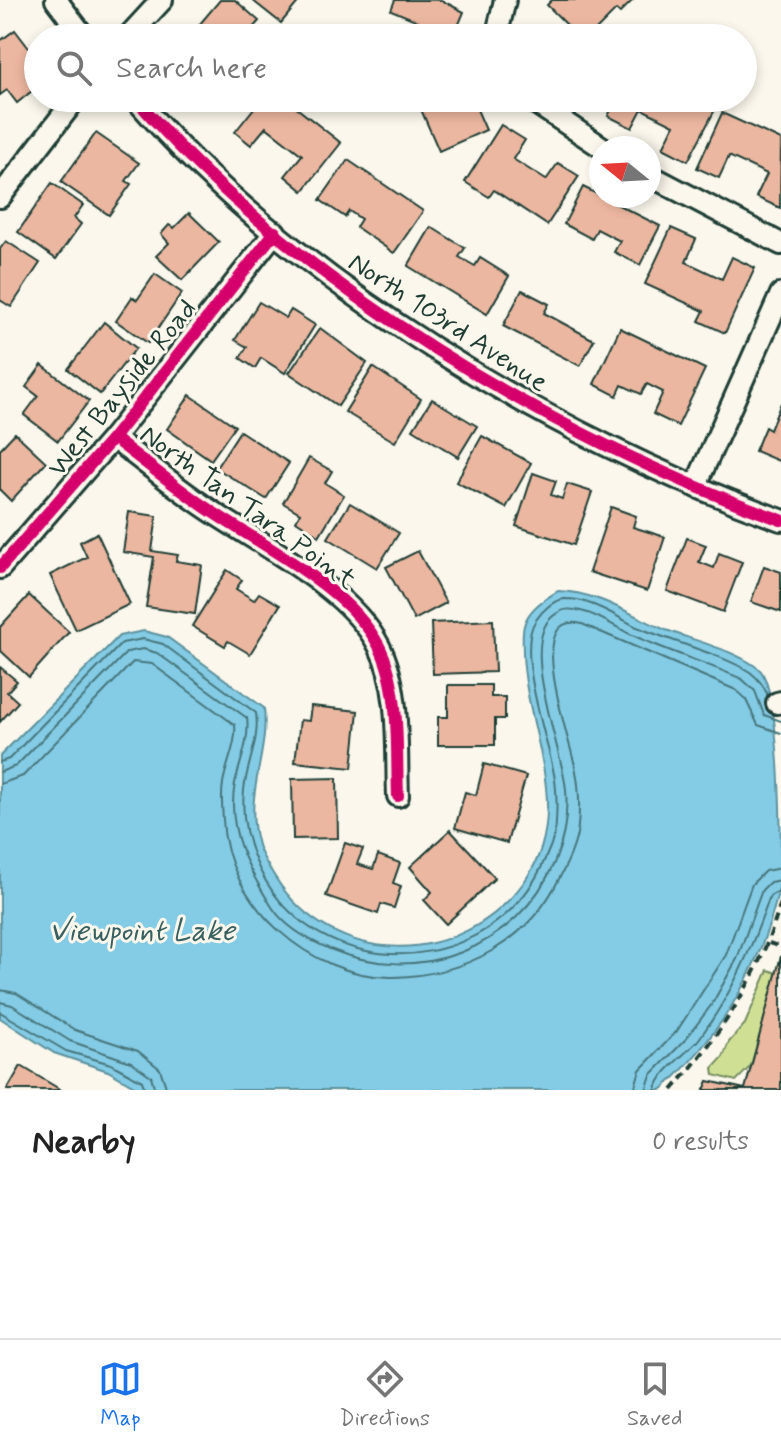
<!DOCTYPE html>
<style>
body{margin:0;font-family:Mynerve,sans-serif;background:#f6f6f6;color:#222}
.compass{position:absolute;left:589px;top:136px;width:72px;height:72px;border-radius:50%;background:#fff;box-shadow:0 4px 12px #0003;rotate:288deg}
.list{margin:0;padding:0;list-style:none}
h2{display:flex;justify-content:space-between;align-items:center;height:104px;margin:0;padding:0 32px;font-size:34px}
h2 small{font-size:26px;font-weight:400;color:#767676}
.icon{flex:none;width:44px;height:44px;fill:none;stroke:currentColor;stroke-width:2;stroke-linecap:round;stroke-linejoin:round}
.map{position:relative;flex:none;width:781px;height:1090px;overflow:hidden}
.search{position:absolute;background:#fff;box-shadow:0 4px 12px #0003;left:24px;right:24px;top:24px;height:88px;display:flex;align-items:center;gap:20px;box-sizing:border-box;padding:0 28px;border-radius:44px;color:#767676;font-size:30px}
.sheet{height:248px;background:#fff}
nav{display:flex;justify-content:space-around;align-items:center;box-sizing:border-box;height:112px;border-top:2px solid #e0e0e0;background:#fff;font-size:22px;color:#767676}
nav a{display:grid;justify-items:center;gap:4px}
nav .on{color:#1a73e8}
.map>svg:first-child{display:block}
.green{fill:#cfe094;stroke:#778e64;stroke-width:2}
.water{fill:#84cbe5;stroke:#5c929e;stroke-width:2}
.lines{fill:none;stroke-linecap:round;stroke-linejoin:round}
.shore{stroke:#47767b;stroke-width:2}
.building{fill:#ecb7a0;stroke:#1f3d34;stroke-width:2}
.minor-casing{stroke:#1f3d34;stroke-width:26}
.path{stroke:#1f3d34;stroke-width:4;stroke-dasharray:8 6;stroke-linecap:butt}
.minor{stroke:#fbf7ec;stroke-width:20}
.cycleway-casing{stroke:#fbf7ec;stroke-width:17}
.cycleway{stroke:#d6006c;stroke-width:12}
.labels{text-anchor:middle;stroke-width:6;stroke-linejoin:round;paint-order:stroke}
.street-label{font-size:28px;fill:#1f3d34;stroke:#fbf7ec}
.water-label{font-size:30px;font-style:italic;fill:#386060;stroke:#fbf7ec}
</style>
<div class="map">
<svg width="781" height="1090" viewBox="0 0 781 1090">
<rect width="100%" height="100%" fill="#fbf7ec"/>
<filter id="ink" filterUnits="userSpaceOnUse"><feTurbulence type="fractalNoise" baseFrequency=".0125" numOctaves="2"/><feDisplacementMap in="SourceGraphic" scale="16" xChannelSelector="R" yChannelSelector="G"/><feConvolveMatrix kernelMatrix="1 2 1 2 8 2 1 2 1" color-interpolation-filters="sRGB"/></filter>
<g filter="url(#ink)">
<polygon class="green" points="768,970 777,973 751,1066 736,1081 714,1075 713,1068 723,1057 729,1042 745,1024"/>
<path class="water" d="M558,591C598,592 630,615 666,630C693,640 741,652 761,671C781,700 781,834 781,879C765,961 723,1035 661,1090H141L108,1071L54,1053L0,1018V756L119,636L144,631L167,637L264,708C269,757 243,794 258,845C261,856 269,867 275,877C332,969 461,969 524,882C575,811 526,731 523,654C523,643 521,628 527,618C534,605 547,598 558,591Z"/>
<g class="lines">
<g class="shore">
<path d="M0,762L9,759L122,643L143,639L163,644L256,713C260,740 247,763 244,790C239,837 262,889 298,919C376,982 497,958 541,868C547,854 556,837 556,822C557,806 557,790 554,774C548,741 515,648 536,620C542,611 553,600 564,599C572,599 581,600 588,603C605,608 621,619 637,627C670,641 721,654 750,672C758,678 764,686 768,696"/>
<path d="M0,772L16,766L127,652L143,649L157,653L247,718C250,739 240,762 235,783C226,830 248,869 272,907C285,927 308,940 330,949C418,986 517,950 555,861C565,837 568,815 566,790C563,751 518,643 553,616C560,610 566,608 575,610C594,612 613,626 630,634C667,651 706,663 742,679L755,691L764,715L781,721"/>
<path d="M0,784L23,776L133,662L152,664L235,725C237,743 226,765 223,783C221,795 222,808 223,820C226,903 311,979 394,977C465,975 528,943 560,877C568,862 577,843 578,826C580,807 579,785 575,766C570,740 522,608 582,624L736,690L745,698L758,725L781,733"/>
<polyline points="0,990 16,993 75,1030 138,1051 160,1069 167,1090"/>
<polyline points="0,1002 12,1005 70,1041 131,1062 151,1076 155,1090"/>
<polyline points="0,1012 66,1051 111,1064 142,1081 145,1090"/>
<polyline points="634,1090 640,1070 677,1031 726,955 752,884 765,871 781,868"/>
<polyline points="646,1090 651,1075 686,1039 712,1004 737,959 762,890 770,882 781,880"/>
<path d="M656,1090C658,1072 688,1053 699,1039C733,992 751,950 770,896L781,890"/>
</g>
</g>
<g class="building">
<polygon points="220,0 235,0 259,21 244,38 188,38"/>
<polygon points="252,0 300,0 281,23"/>
<polygon points="395,0 441,0 464,12 454,36 391,10"/>
<polygon points="552,0 633,0 620,13 616,10 588,38 580,38 547,5"/>
<polygon points="15,30 38,60 38,86 17,103 7,90 0,95 0,41"/>
<polygon points="262,98 284,98 341,143 303,191 285,176 302,155 266,127 251,145 235,132"/>
<polygon points="416,98 472,98 486,130 439,151"/>
<polygon points="617,98 702,98 717,106 688,161 663,148 674,125 642,109 632,128 608,116"/>
<polygon points="722,113 781,140 780,208 756,197 767,174 729,156 719,178 697,168"/>
<polygon points="501,125 525,140 513,159 546,180 558,163 579,176 547,225 494,190 489,197 465,182"/>
<polygon points="96,133 139,163 126,181 131,184 109,215 61,182"/>
<polygon points="348,160 423,211 394,253 356,227 361,219 349,211 345,217 320,200"/>
<polygon points="52,183 83,205 74,218 81,224 56,259 18,232"/>
<polygon points="583,187 660,226 640,265 614,252 620,241 597,229 592,239 564,224"/>
<polygon points="189,213 219,242 182,280 156,256 169,243 161,234 169,225 174,228"/>
<polygon points="431,227 465,248 459,257 475,266 480,258 509,276 487,314 408,266"/>
<polygon points="671,228 696,239 686,262 722,279 732,257 755,268 725,333 699,321 704,311 645,284"/>
<polygon points="6,241 40,263 11,307 0,300 0,249"/>
<polygon points="155,274 182,293 148,343 116,321 132,297 137,300"/>
<polygon points="522,290 549,304 544,313 594,340 580,366 503,326"/>
<polygon points="259,302 286,318 291,310 315,325 285,373 261,358 255,368 240,358 247,347 235,340"/>
<polygon points="104,322 136,348 100,394 68,369"/>
<polygon points="320,328 367,363 338,406 289,373"/>
<polygon points="620,328 705,369 678,426 653,414 663,392 647,384 641,394 622,385 617,396 594,384"/>
<polygon points="42,365 89,401 58,441 24,415 38,396 26,387"/>
<polygon points="373,367 421,399 395,442 345,412"/>
<polygon points="190,395 235,426 211,460 167,429"/>
<polygon points="432,399 477,426 458,457 413,429"/>
<polygon points="781,403 781,462 755,451 765,427 770,430"/>
<polygon points="240,431 289,463 266,499 216,468"/>
<polygon points="15,433 46,462 11,501 0,490 0,449"/>
<polygon points="482,436 531,463 506,508 456,482"/>
<polygon points="309,458 332,471 325,483 344,495 319,536 296,521 300,513 283,503"/>
<polygon points="533,473 556,481 551,495 562,499 567,484 592,492 574,545 516,526"/>
<polygon points="350,503 399,533 377,568 328,538"/>
<polygon points="611,507 636,516 633,527 665,537 647,591 589,572"/>
<polygon points="129,512 157,516 152,551 178,555 176,561 202,565 195,614 146,607 154,557 123,552"/>
<polygon points="97,533 130,604 76,630 50,575 87,557 80,542"/>
<polygon points="687,538 706,545 699,562 714,568 719,553 742,562 723,612 667,591"/>
<polygon points="418,551 446,603 414,620 386,567"/>
<polygon points="764,566 781,572 781,612 751,602"/>
<polygon points="227,570 242,580 236,589 254,600 259,593 280,605 250,654 228,641 225,646 192,626"/>
<polygon points="29,595 69,632 29,677 0,650 0,627"/>
<polygon points="493,620 495,672 433,674 431,623"/>
<polygon points="0,667 17,681 7,692 18,702 0,722"/>
<polygon points="448,685 491,685 491,697 505,697 505,719 495,719 495,745 438,745 438,717 448,717"/>
<polygon points="311,706 358,711 352,768 295,762 300,720 309,721"/>
<polygon points="484,764 526,776 507,843 455,828 465,792 476,795"/>
<polygon points="337,778 338,838 293,839 292,779"/>
<polygon points="450,830 495,878 446,924 424,900 432,892 410,867"/>
<polygon points="345,843 363,849 357,864 373,869 378,855 400,863 393,883 401,886 394,908 381,904 378,914 326,896"/>
<polygon points="781,956 781,1090 704,1090 708,1081 745,1089"/>
<polygon points="21,1066 61,1090 7,1090"/>
</g>
<g class="lines">
<defs>
<g id="minor">
<polyline points="56,0 85,38"/>
<polyline points="127,38 162,0"/>
<polyline points="496,38 505,0"/>
<path d="M135,98C292,281 555,439 781,520"/>
<polyline points="528,98 603,148"/>
<polyline points="649,175 781,244"/>
<polyline points="0,197 76,98"/>
<path d="M113,438C144,461 174,486 205,507C260,545 348,586 379,646C401,689 396,750 398,796"/>
<polyline points="696,485 781,294"/>
<polyline points="0,568 113,438 275,232"/>
<polyline points="777,703 781,702"/>
</g>
</defs>
<use href="#minor" class="minor-casing"/>
<g class="path">
<polyline points="769,943 781,947"/>
<path d="M672,1090C722,1033 760,976 781,902"/>
</g>
<use href="#minor" class="minor"/>
<defs>
<g id="cycleway">
<path d="M135,98C292,281 555,439 781,520"/>
<path d="M113,438C144,461 174,486 205,507C260,545 348,586 379,646C401,689 396,750 398,796"/>
<polyline points="0,568 113,438 275,232"/>
</g>
</defs>
<use href="#cycleway" class="cycleway-casing"/>
<use href="#cycleway" class="cycleway"/>
</g>
</g>
<g class="labels">
<g class="street-label">
<text transform="translate(449 321) rotate(33)" y="10">North 103rd Avenue</text>
<text transform="translate(121 387) rotate(-51)" y="10">West Bayside Road</text>
<text transform="translate(249 506) rotate(36)" y="10">North Tan Tara Point</text>
</g>
<g class="water-label">
<text x="142" y="940">Viewpoint Lake</text>
</g>
</g>
</svg>
<svg class="compass" viewBox="-18 -18 36 36"><path d="M0-13l5 13h-10z" fill="#e53935"/><path d="M0 13l5-13h-10z" fill="#767676"/></svg>
<div class="search"><svg class="icon" aria-label="search" viewBox="0 0 24 24"><circle cx="10" cy="10" r="6"/><path d="M15 15l6 6"/></svg>Search here</div>
</div>
<section class="sheet">
<h2>Nearby<small>0 results</small></h2>
<ul class="list">
</ul>
</section>
<nav>
<a class="on"><svg class="icon" aria-label="map" viewBox="0 0 24 24"><path d="M3 6l6-2 6 2 6-2v14l-6 2-6-2-6 2zM9 4v14M15 6v14"/></svg>Map</a>
<a><svg class="icon" aria-label="directions" viewBox="0 0 24 24"><path d="M12 3l9 9-9 9-9-9zM9 14v-3h6M13 9l2 2-2 2"/></svg>Directions</a>
<a><svg class="icon" aria-label="saved" viewBox="0 0 24 24"><path d="M7 4h10v16l-5-4-5 4z"/></svg>Saved</a>
</nav>
